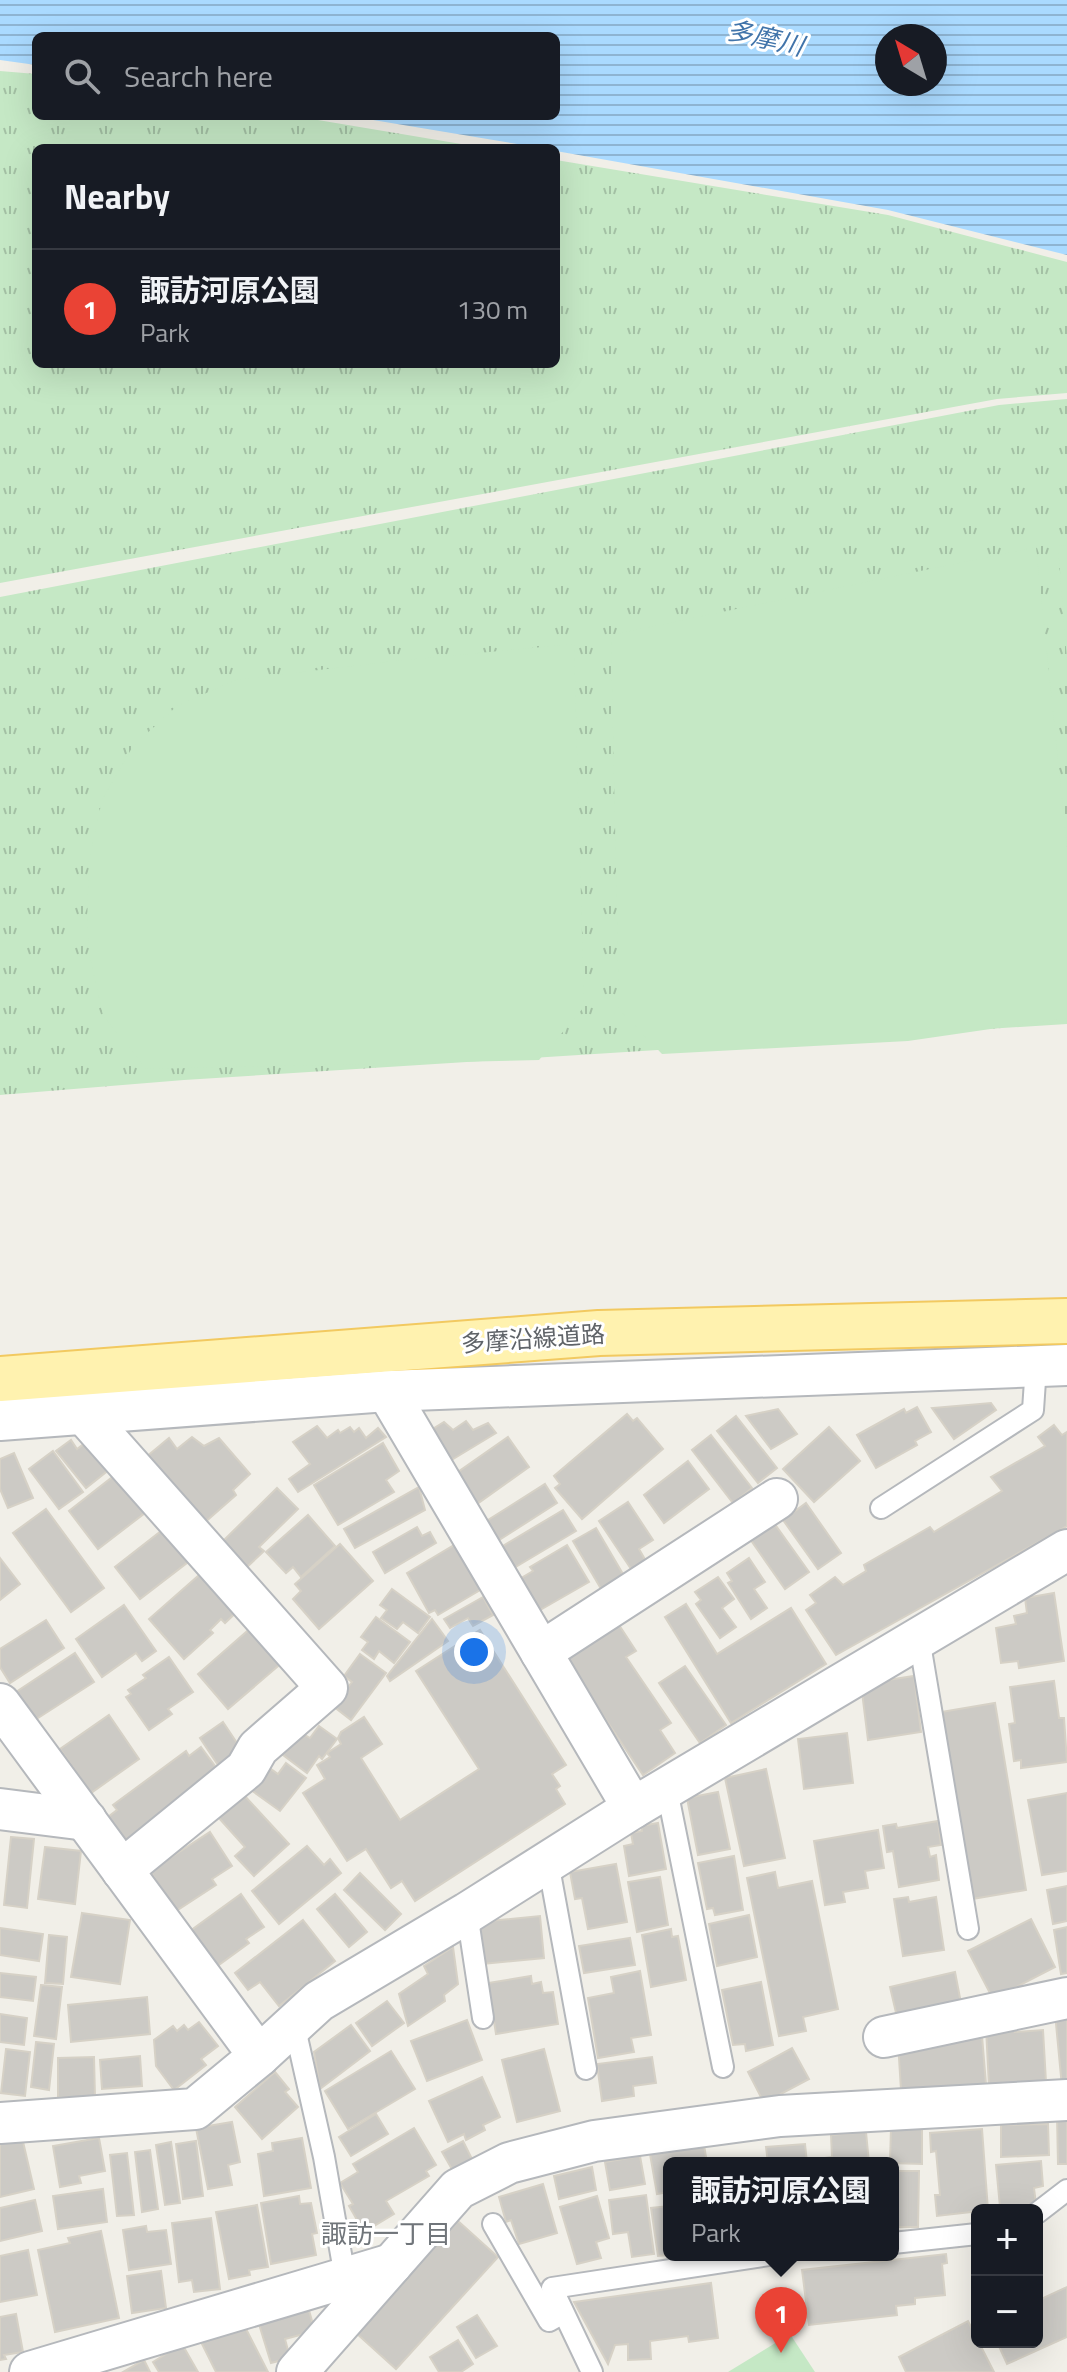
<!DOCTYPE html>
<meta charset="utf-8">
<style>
body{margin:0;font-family:"Titillium Web","Noto Sans JP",sans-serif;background:#242831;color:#f1f3f6}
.controls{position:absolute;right:24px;bottom:24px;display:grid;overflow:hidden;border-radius:12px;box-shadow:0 8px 32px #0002}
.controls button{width:72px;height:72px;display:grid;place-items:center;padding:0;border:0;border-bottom:2px solid #363941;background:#171b24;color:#f1f3f6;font:40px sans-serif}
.compass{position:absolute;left:875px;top:24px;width:72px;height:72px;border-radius:50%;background:#171b24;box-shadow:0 8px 32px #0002;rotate:322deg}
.you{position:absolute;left:474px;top:1652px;width:28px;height:28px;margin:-20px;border:6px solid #fff;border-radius:50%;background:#1a73e8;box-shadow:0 0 0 12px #1a73e833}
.badge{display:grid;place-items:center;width:52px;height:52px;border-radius:50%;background:#ea4335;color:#fff;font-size:26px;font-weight:700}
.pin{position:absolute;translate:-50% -66px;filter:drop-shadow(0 2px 4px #0008)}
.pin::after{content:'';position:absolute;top:42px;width:28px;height:24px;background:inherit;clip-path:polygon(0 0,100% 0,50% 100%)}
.popup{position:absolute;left:663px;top:2157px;width:236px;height:104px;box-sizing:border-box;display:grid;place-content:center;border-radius:12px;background:#171b24;filter:drop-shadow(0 2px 6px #0005);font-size:26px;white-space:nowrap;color:#9ea1a6}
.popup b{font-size:30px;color:#f1f3f6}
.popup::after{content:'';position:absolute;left:50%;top:100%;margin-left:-16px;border:16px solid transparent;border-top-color:#171b24}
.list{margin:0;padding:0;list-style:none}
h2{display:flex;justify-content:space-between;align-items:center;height:104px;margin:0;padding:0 32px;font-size:34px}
h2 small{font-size:26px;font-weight:400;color:#9ea1a6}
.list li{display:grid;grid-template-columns:52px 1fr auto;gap:24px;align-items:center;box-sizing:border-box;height:120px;padding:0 32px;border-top:2px solid #363941}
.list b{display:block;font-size:30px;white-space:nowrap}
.list p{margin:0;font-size:26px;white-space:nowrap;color:#9ea1a6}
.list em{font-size:26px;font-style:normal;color:#9ea1a6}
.icon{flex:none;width:44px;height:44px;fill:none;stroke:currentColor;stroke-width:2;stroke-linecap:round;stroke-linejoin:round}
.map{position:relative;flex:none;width:1067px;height:2372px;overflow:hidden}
.search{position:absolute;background:#171b24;box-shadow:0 8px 32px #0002;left:32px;top:32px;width:528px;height:88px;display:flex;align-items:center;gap:20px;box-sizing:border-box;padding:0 28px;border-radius:12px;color:#9ea1a6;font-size:30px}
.panel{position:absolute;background:#171b24;box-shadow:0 8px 32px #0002;left:32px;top:144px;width:528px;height:224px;border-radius:12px}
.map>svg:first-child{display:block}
.grass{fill:url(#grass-tufts)}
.park{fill:#c5e8c5}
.water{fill:url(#water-rules);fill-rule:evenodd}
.building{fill:#cccac5;stroke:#d6d1c6;stroke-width:2}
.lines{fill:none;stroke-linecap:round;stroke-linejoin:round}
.lane-casing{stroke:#b5b8bc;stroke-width:24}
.street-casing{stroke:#b5b8bc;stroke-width:44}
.primary-casing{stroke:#f2c960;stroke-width:48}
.lane{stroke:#fff;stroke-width:20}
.street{stroke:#fff;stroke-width:40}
.primary{stroke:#fff2af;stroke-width:44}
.labels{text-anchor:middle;stroke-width:6;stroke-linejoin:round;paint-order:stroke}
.street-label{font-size:24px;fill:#5f6368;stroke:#fff}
.water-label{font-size:26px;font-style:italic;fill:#4174aa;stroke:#fff}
.neighbourhood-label{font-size:26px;fill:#70757a;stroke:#fff}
</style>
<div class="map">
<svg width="1067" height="2372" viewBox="0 0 1067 2372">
<defs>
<pattern id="grass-tufts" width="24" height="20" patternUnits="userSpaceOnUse" patternTransform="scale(2)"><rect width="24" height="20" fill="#c5e8c5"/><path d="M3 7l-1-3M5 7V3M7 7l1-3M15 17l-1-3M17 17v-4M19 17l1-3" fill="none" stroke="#a3c0a4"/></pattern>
<pattern id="water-rules" width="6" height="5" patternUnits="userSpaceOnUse" patternTransform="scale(2)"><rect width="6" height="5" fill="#aadaff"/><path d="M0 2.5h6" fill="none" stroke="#8eb4d2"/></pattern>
</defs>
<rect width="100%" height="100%" fill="#f1efe8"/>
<g class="grass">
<polygon points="0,71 36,74 36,116 294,116 485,148 36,148 36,364 556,364 556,160 888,215 1067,262 1067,393 997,399 0,583"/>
<polygon points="1067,399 1067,1024 184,1080 0,1095 0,597 999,405"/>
</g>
<g class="park">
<polygon points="1067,545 1067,660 1058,546"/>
<polygon points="1036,547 1067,847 1067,1018 908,1041 662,1054 619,1009 611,635"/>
<polygon points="574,644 584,1007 539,1060 146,1069 103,1015 90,958 87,926 89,860 102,800 133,746 177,706 236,680 394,661"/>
<polygon points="790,2334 815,2372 728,2372"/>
</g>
<path class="water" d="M0,0H1067V255L888,210L556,151V148H541L349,116H556V36H36V65L0,60ZM887,36H935V84H887Z"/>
<g class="building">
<polygon points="991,1403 996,1410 954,1439 932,1408"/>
<polygon points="917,1407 931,1432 915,1441 917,1445 876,1468 857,1435 904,1409 906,1413"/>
<polygon points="778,1409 797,1434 771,1449 746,1416"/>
<polygon points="627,1414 633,1421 637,1418 663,1449 582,1519 555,1488 560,1484 554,1476"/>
<polygon points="736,1416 777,1468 758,1483 717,1431"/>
<polygon points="466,1421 473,1430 488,1423 496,1433 445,1464 426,1433 444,1422 453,1430"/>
<polygon points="1054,1425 1062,1435 1067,1432 1067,1526 836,1655 806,1610 816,1603 810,1595 835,1577 843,1585 866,1571 864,1565 930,1527 934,1532 1002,1491 991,1477 1045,1446 1038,1437"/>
<polygon points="317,1426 327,1438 338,1430 340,1433 350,1427 354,1432 359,1428 366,1438 378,1428 386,1437 298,1492 289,1479 310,1464 293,1442"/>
<polygon points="829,1427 860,1461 814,1502 783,1469"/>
<polygon points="711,1435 752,1488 733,1503 692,1450"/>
<polygon points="93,1437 115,1465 86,1488 56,1451 71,1440 77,1449"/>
<polygon points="192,1437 204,1446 219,1438 250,1474 233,1490 236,1495 204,1523 146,1457 169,1438 177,1449"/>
<polygon points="508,1437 529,1467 477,1504 455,1474"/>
<polygon points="383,1443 399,1471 386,1480 394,1492 338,1525 314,1485"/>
<polygon points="53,1451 83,1492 59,1509 29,1469"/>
<polygon points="14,1453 33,1498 8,1508 0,1489 0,1459"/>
<polygon points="688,1461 709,1489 664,1523 644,1495"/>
<polygon points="115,1475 145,1513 98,1549 69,1511"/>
<polygon points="545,1484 557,1503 493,1544 480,1525"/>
<polygon points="419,1487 425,1510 355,1548 344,1529"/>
<polygon points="277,1488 298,1509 259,1547 264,1551 247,1567 222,1542"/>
<polygon points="628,1502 653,1540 639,1549 647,1563 633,1572 599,1521"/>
<polygon points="806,1503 841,1553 818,1569 783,1520"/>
<polygon points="46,1509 104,1588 71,1612 13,1533"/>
<polygon points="563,1510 576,1531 509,1571 496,1550"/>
<polygon points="308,1515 335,1546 301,1577 293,1567 286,1573 266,1552"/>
<polygon points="774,1523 809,1572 785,1589 750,1539"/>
<polygon points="170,1524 196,1556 140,1599 115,1567"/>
<polygon points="417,1527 422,1536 430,1532 436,1543 385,1573 373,1552"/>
<polygon points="596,1528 627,1581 604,1594 573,1541"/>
<polygon points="340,1544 373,1581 319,1629 293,1599 301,1591 295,1584"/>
<polygon points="456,1544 482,1589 438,1615 435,1610 429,1613 407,1573"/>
<polygon points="567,1545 589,1582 535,1613 516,1581 533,1571 530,1567"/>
<polygon points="0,1558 20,1584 0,1600"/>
<polygon points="749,1558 765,1582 754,1589 767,1608 751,1619 728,1583 732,1581 727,1573"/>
<polygon points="206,1569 241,1608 225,1623 221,1619 210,1630 213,1633 184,1659 149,1619"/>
<polygon points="718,1577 734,1599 722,1608 736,1627 720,1638 696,1604 701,1600 695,1592"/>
<polygon points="392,1589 430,1617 418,1633 403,1622 397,1629 381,1618 387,1610 380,1605"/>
<polygon points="1054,1593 1064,1661 1019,1668 1018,1661 1001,1663 996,1628 1016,1624 1014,1616 1027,1613 1025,1598"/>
<polygon points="483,1597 493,1615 473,1626 468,1618 450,1628 444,1619"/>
<polygon points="686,1604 717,1654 791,1608 826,1664 731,1723 665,1617"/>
<polygon points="124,1605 156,1651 142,1661 136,1653 102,1677 76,1639"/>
<polygon points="376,1617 410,1642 394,1663 379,1651 374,1659 362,1650 368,1642 361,1637"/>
<polygon points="432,1619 448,1641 390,1681 387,1676"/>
<polygon points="46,1620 64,1648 10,1683 0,1667 0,1649"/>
<polygon points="619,1625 636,1651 626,1657 671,1723 660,1730 675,1753 643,1775 566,1660"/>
<polygon points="253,1626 283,1662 228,1709 198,1674"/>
<polygon points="480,1630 566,1765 552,1774 560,1786 556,1789 565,1804 415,1901 402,1881 391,1888 366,1849 347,1861 303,1793 325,1779 317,1765 330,1757 327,1753 341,1744 338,1738 341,1732 364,1717 382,1744 361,1758 400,1820 479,1769 416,1671"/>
<polygon points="75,1653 94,1682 35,1720 16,1692"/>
<polygon points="360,1654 386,1673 351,1720 333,1706 352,1682 344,1676"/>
<polygon points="169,1657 193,1692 168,1709 172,1714 149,1730 126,1697 131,1694 128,1690 146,1678 143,1675"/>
<polygon points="685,1666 726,1725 700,1743 659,1683"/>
<polygon points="914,1676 921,1732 868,1740 861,1684"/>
<polygon points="1054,1681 1059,1718 1064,1718 1067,1762 1021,1768 1021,1760 1014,1761 1009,1724 1015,1723 1010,1687"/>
<polygon points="995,1703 1026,1890 972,1899 941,1712"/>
<polygon points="109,1715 139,1759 91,1793 60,1749"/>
<polygon points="223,1722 243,1752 220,1768 200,1738"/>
<polygon points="319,1726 337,1739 322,1759 319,1756 307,1773 283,1755 300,1732 310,1738"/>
<polygon points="847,1733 853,1783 804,1789 798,1739"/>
<polygon points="201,1747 221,1774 128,1843 108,1817 117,1810 113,1805 186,1751 189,1756"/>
<polygon points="286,1763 306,1778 280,1811 251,1790 268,1767 278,1774"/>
<polygon points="766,1769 785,1858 744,1866 725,1778"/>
<polygon points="718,1792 730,1849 698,1855 687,1798"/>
<polygon points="1067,1793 1067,1871 1042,1875 1028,1800"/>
<polygon points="243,1794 289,1844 254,1876 235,1856 245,1847 218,1817"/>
<polygon points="938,1821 941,1845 928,1847 930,1857 936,1855 939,1880 899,1887 893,1851 887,1852 883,1826 896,1824 897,1828"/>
<polygon points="658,1823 666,1869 629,1876 624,1846 633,1844 631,1833 642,1831 641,1826"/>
<polygon points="878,1830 884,1868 865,1871 868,1888 843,1892 845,1902 825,1905 814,1841"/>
<polygon points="210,1832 232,1866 212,1879 216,1885 176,1911 150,1871"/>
<polygon points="11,1837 34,1839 27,1908 4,1905"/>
<polygon points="307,1846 324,1865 330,1859 341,1873 279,1924 252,1891"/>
<polygon points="45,1847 81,1851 75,1904 38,1899"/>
<polygon points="734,1856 743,1910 715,1915 713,1908 707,1909 698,1863"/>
<polygon points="616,1864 627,1922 588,1929 582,1898 575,1899 570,1872"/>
<polygon points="775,1872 778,1888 812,1881 838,2009 803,2017 806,2031 779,2036 747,1878"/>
<polygon points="360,1873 401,1914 385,1930 344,1890"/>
<polygon points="660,1877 668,1925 637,1932 628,1882"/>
<polygon points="1067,1886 1067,1921 1053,1924 1047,1890"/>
<polygon points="241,1894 264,1927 246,1939 249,1943 216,1967 190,1931"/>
<polygon points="335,1894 367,1932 349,1947 317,1909"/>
<polygon points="908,1897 909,1902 936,1897 944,1950 903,1956 894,1899"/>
<polygon points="82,1913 130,1920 120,1984 71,1977"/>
<polygon points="749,1915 757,1957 717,1966 709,1924"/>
<polygon points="540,1916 544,1958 483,1964 479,1922"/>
<polygon points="1031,1919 1055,1967 993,1999 968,1951"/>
<polygon points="303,1920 335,1961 279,2006 260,1982 248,1990 235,1973"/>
<polygon points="1067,1927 1067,1973 1061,1974 1054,1930"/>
<polygon points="0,1928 43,1934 39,1961 0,1955"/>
<polygon points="671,1929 672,1937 678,1936 686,1980 651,1987 642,1935"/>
<polygon points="49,1935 67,1937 63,1984 45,1983"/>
<polygon points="630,1938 635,1965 584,1973 579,1946"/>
<polygon points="453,1947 458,1984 444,1995 445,2001 408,2026 399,1994 428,1974 424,1966"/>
<polygon points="640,1971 651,2035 631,2038 634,2052 598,2058 588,1998 614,1993 611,1977"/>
<polygon points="955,1972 961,2003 897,2017 890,1987"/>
<polygon points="0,1973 36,1977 33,2001 0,1997"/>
<polygon points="531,1976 532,1984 541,1982 543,1993 553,1992 558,2024 496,2034 488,1983"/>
<polygon points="761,1982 773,2045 746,2051 745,2044 733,2045 722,1990"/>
<polygon points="41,1985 62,1987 56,2039 34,2036"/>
<polygon points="147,1997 150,2034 71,2042 68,2005"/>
<polygon points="387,2001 404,2023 372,2046 356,2023"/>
<polygon points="1067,2012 1067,2086 1062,2087 1055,2013"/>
<polygon points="0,2014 27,2018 24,2045 0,2042"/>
<polygon points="467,2020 482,2060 427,2081 411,2041"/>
<polygon points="199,2022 218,2046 201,2059 206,2065 174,2090 156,2066 154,2040 173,2026 177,2031 184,2025 188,2030"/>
<polygon points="351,2025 370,2051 320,2089 314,2052"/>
<polygon points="1015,2026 1015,2032 1043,2030 1046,2082 989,2086 986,2028"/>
<polygon points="982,2036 986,2084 901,2090 898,2042"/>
<polygon points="36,2042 54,2044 49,2090 31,2087"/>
<polygon points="792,2048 809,2079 764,2103 748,2072"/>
<polygon points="6,2049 30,2052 25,2096 1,2093"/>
<polygon points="544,2049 560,2111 517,2122 502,2060"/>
<polygon points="391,2051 415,2089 348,2129 325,2091"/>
<polygon points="140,2056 142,2086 102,2089 100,2060"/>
<polygon points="94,2057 95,2097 58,2097 58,2058"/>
<polygon points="652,2057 656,2083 633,2086 634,2096 602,2101 597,2064"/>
<polygon points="275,2072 289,2089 285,2092 298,2107 262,2139 235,2107"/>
<polygon points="482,2077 500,2117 483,2125 485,2130 466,2140 464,2134 448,2142 429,2101"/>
<polygon points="376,2114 388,2134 351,2156 339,2137"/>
<polygon points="1057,2115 1067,2115 1067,2164 1058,2164"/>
<polygon points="232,2122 240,2162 228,2165 232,2185 208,2189 196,2128"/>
<polygon points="1048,2124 1049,2155 1001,2157 1001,2125"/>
<polygon points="891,2127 922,2127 922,2164 890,2163"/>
<polygon points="414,2128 436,2165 426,2171 429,2176 386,2201 394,2214 364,2232 349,2206 353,2204 340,2183 358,2172 353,2164"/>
<polygon points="982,2129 988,2210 937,2216 935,2195 940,2195 936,2151 931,2152 930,2133"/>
<polygon points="866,2132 869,2163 825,2163 824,2158 832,2157 831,2135"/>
<polygon points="21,2133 34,2189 0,2197 0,2138"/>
<polygon points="99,2138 105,2171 79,2176 81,2183 60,2187 53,2146"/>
<polygon points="302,2138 311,2188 264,2196 258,2154 273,2151 272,2143"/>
<polygon points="196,2141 203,2196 183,2199 176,2144"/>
<polygon points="463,2141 473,2161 453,2171 442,2152"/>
<polygon points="171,2142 180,2203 165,2205 156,2145"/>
<polygon points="805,2144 807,2163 768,2163 766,2147"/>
<polygon points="704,2145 707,2163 669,2163 669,2192 657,2194 650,2154"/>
<polygon points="150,2150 158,2209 142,2212 135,2152"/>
<polygon points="127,2153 134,2215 117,2216 110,2155"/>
<polygon points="640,2156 645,2184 610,2190 605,2162"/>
<polygon points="1041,2161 1043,2186 1034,2188 1036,2204 1000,2207 996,2165"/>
<polygon points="592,2167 596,2190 559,2199 554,2176"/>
<polygon points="893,2171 919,2171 918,2227 893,2227"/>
<polygon points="543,2184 557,2233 519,2244 511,2220 506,2222 499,2197"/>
<polygon points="103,2189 107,2222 58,2229 53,2196"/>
<polygon points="646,2195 654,2254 632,2257 628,2232 613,2234 609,2200"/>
<polygon points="299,2196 300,2204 311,2203 317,2233 312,2234 316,2255 271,2264 261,2203"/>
<polygon points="597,2196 609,2238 596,2242 601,2258 577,2264 560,2207"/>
<polygon points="35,2200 42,2231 0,2241 0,2208"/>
<polygon points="257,2205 268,2267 249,2270 250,2275 229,2279 216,2212"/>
<polygon points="669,2206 669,2255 658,2256 651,2208"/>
<polygon points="211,2218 220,2289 194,2292 192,2280 179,2282 172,2223"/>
<polygon points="458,2221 498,2257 396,2369 356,2333"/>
<polygon points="146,2226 147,2232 166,2230 171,2264 129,2270 123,2230"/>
<polygon points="101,2231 119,2318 55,2332 38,2250 70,2243 68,2238"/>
<polygon points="28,2250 37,2295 0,2302 0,2256"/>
<polygon points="946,2254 947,2263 942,2264 945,2295 915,2298 915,2304 896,2306 897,2315 809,2325 802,2270"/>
<polygon points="161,2271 166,2308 132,2313 127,2276"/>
<polygon points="711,2283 718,2338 689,2342 688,2336 650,2341 651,2359 628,2360 628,2344 615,2345 608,2364 574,2302"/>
<polygon points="1067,2287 1067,2337 1007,2364 997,2342 1037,2342 1037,2301"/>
<polygon points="308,2307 315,2331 285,2339 290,2358 271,2363 258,2321"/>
<polygon points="16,2314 23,2352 4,2355 6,2359 0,2360 0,2317"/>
<polygon points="477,2315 497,2346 476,2358 457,2327"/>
<polygon points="241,2319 268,2372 216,2372 200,2340"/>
<polygon points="968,2321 994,2372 906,2372 899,2357"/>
<polygon points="458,2340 473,2364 461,2372 439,2372 430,2357"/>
<polygon points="182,2344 198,2372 159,2372 153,2362"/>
<polygon points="144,2360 150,2372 123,2372"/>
</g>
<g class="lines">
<defs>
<g id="lane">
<polyline points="881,1508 1033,1410 1036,1366"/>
<polyline points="919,1638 968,1929"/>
<polyline points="667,1790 723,2067"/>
<polyline points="548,1862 586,2069"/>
<polyline points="467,1913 483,2018"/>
<polyline points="294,2024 324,2157 345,2277"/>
<polyline points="1037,2213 1067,2190"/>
<polyline points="493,2224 549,2321 563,2313"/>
<polyline points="893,2243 977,2234"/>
<polyline points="592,2372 552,2288 769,2255"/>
</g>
<g id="street">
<polyline points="387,1391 633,1808"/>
<polyline points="84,1414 327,1688 258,1748 246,1769 122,1870"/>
<polyline points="0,1420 387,1391 1067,1365"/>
<polyline points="541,1652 777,1499"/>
<polyline points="0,1704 259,2056"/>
<polyline points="0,1809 86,1820"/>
<polyline points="884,2037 1067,1998"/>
<polyline points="0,2123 195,2109 259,2056 319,2001 467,1913 633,1808 1067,1550"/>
<polyline points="30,2372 392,2264"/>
<polyline points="297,2372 458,2189 509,2163 594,2141 780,2116 1067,2100"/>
</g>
<polyline id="primary" points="0,1379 599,1333 1067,1321"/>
</defs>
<use href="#lane" class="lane-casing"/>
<use href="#street" class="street-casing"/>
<use href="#primary" class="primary-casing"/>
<use href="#lane" class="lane"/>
<use href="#street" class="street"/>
<use href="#primary" class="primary"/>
</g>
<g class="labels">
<g class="street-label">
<text transform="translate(533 1339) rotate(-4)" y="8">多摩沿線道路</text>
</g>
<g class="water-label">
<text transform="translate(765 38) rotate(13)" y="9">多摩川</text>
</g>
<g class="neighbourhood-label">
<text x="386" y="2243">諏訪一丁目</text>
</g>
</g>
</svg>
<div class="controls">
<button>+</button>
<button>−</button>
</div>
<svg class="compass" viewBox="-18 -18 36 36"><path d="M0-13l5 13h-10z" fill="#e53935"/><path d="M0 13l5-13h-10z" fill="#9ea1a6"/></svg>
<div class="you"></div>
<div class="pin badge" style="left:781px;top:2353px">1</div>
<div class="popup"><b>諏訪河原公園</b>Park</div>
<div class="search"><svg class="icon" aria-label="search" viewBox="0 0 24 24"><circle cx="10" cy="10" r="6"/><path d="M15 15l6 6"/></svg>Search here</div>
<section class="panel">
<h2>Nearby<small></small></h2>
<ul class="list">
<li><span class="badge">1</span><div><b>諏訪河原公園</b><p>Park</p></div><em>130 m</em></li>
</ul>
</section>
</div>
